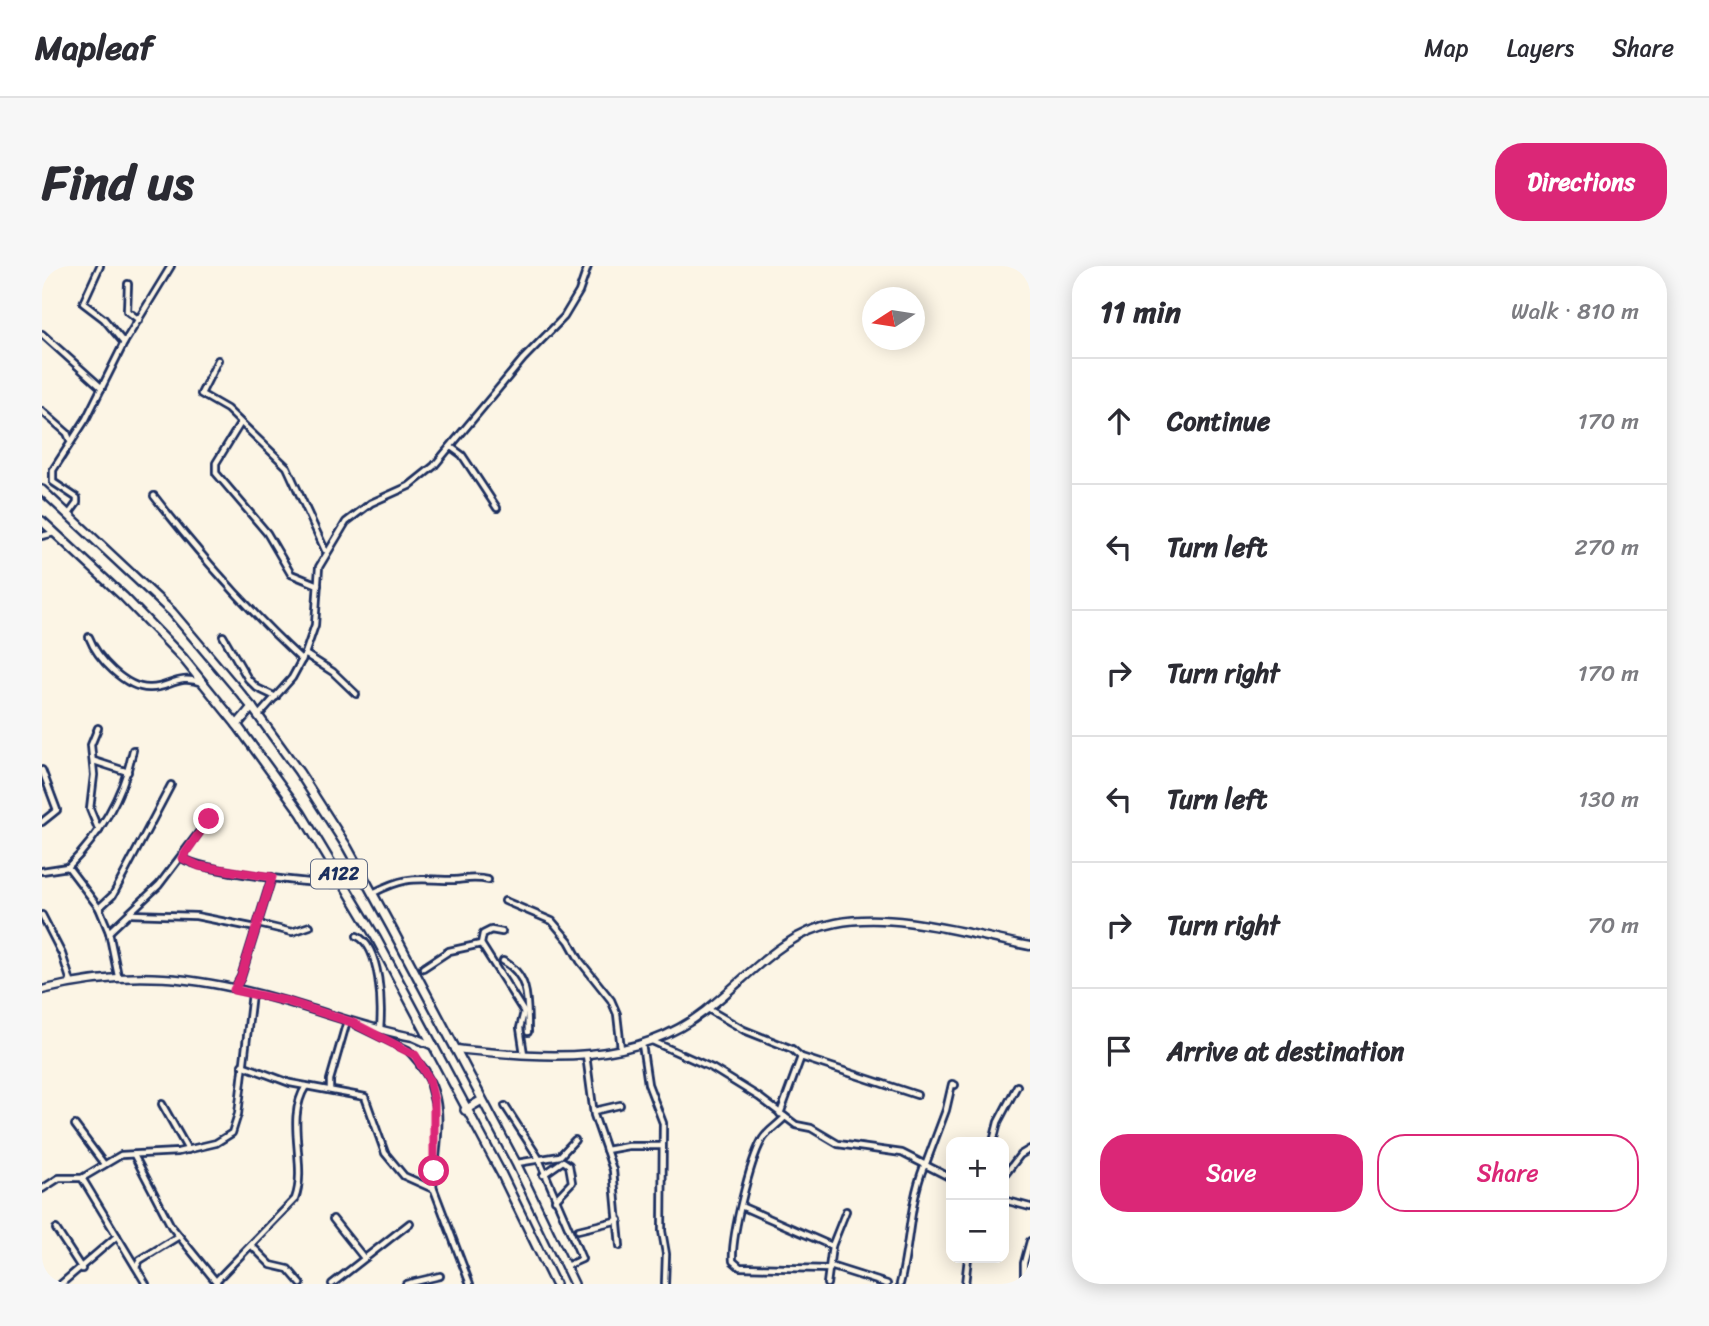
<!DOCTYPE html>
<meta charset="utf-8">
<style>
body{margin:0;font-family:Sriracha,sans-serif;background:#f7f7f7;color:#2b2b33}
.controls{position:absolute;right:21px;bottom:21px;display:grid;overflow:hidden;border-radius:14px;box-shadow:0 4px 18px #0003}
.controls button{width:63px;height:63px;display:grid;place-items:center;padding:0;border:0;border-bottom:2px solid #e1e1e2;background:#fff;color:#2b2b33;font:35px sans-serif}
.compass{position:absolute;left:820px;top:21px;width:63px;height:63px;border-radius:50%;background:#fff;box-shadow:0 4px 18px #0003;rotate:258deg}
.stop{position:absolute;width:21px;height:21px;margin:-16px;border:5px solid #db2777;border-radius:50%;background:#fff}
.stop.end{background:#db2777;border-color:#fff;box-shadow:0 2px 7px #0008}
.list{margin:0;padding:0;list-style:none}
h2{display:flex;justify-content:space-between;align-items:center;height:91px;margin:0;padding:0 28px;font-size:30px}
h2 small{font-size:23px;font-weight:400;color:#7c7c81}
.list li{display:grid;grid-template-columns:46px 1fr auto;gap:21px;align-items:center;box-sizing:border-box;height:126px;padding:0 28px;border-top:2px solid #e1e1e2}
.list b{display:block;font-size:26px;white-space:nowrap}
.list em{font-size:23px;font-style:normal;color:#7c7c81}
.actions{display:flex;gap:14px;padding:21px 28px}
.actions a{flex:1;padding:16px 0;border:2px solid #db2777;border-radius:28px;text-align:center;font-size:24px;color:#db2777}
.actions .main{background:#db2777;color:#fff}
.icon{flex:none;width:38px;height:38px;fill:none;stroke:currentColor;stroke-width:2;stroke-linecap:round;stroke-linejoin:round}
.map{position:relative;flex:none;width:988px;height:1018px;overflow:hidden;border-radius:28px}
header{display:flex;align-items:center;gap:42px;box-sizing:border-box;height:98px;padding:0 35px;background:#fff;border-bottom:2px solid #e1e1e2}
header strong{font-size:33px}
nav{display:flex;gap:38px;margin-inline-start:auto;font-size:24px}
.intro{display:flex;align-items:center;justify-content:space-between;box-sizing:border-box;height:168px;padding:0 42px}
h1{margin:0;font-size:49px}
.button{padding:18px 32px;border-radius:28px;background:#db2777;color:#fff;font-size:24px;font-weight:700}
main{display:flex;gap:42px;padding:0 42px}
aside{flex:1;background:#fff;border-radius:28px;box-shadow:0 4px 18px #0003}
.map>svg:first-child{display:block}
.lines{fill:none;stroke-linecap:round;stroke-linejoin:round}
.street-casing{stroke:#1b2f5e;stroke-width:10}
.secondary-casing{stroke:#1b2f5e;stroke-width:11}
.highway-casing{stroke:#1b2f5e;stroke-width:12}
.street{stroke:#fcf5e5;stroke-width:4.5}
.secondary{stroke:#fcf5e5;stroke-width:6}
.highway{stroke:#fcf5e5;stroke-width:7}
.route{stroke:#db2777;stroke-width:9}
.labels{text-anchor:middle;stroke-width:5;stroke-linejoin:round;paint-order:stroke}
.shield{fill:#fcf5e5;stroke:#5e6a86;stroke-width:2}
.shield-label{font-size:18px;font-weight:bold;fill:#1b2f5e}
</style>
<header>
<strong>Mapleaf</strong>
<nav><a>Map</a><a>Layers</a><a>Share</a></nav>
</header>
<div class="intro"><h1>Find us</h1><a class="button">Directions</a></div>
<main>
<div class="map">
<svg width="988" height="1018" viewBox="0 0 988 1018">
<rect width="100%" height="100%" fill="#fcf5e5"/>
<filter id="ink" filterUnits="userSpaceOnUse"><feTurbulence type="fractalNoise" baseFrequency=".0143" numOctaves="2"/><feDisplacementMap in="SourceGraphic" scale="14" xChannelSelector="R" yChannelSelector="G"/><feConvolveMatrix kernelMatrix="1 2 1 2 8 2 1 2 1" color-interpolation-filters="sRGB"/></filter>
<g filter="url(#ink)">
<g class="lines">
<defs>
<g id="street">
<polyline points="58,0 41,37 62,53 82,77"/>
<polyline points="86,18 85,45 97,54"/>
<polyline points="0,68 60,122"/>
<polyline points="176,94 159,128 185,143 245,201 283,284"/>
<polyline points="0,145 25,167 28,174"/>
<polyline points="198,158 174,197 174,207 225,267 249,308 276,319"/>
<polyline points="409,181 420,189 455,242"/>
<path d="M112,230C157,288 206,344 260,394"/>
<polyline points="27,248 35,237 35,232 11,216 11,204 44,153 82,77 129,0"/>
<polyline points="0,270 12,267"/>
<polyline points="181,370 206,413 215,422 234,431"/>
<path d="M47,371C55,392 83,422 107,422C127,423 136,407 160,417"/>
<polyline points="263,388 291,406 314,428"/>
<polyline points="217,449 250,412 263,388 273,359 277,301 304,256 329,237 367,220 392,200 481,93 522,51 537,26 546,0"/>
<polyline points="56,462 49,479 52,509 48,543 57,565"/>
<polyline points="52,495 86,506"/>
<polyline points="0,504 15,544 0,556"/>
<path d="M140,592C159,605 277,620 301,617"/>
<polyline points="26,601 57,642 67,666 76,710"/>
<path d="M0,605L26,601C59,568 81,530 91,484"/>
<path d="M331,627C368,608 375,614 413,614C425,613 433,611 446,614"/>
<polyline points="463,635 510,655 527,675 538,695 569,734 575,748 579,783"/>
<polyline points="57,642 71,629 129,519"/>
<polyline points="88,648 154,650 214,662"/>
<polyline points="0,649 20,688 29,716"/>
<polyline points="216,658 250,666 268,660"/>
<polyline points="67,666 117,619 167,553"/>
<polyline points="460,666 449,664 441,668 439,678 482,746 478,762 482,788"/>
<path d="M315,670C339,681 340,740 338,764"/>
<path d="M461,695C489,710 485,738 486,766"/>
<polyline points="381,702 407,685 439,678"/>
<polyline points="193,722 199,711 230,611"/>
<polyline points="666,743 702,764 750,783 759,791"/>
<polyline points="314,759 366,784 384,805"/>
<polyline points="610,775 670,802 717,831 754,859 769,862 796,878 860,887 909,912"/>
<polyline points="600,778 606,818 621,857 620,965 624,988 623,1018"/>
<polyline points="544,789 552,849 571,904 578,980"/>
<path d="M200,799L248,817L323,831L343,887L362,910L391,923C393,882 408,834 378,800"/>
<polyline points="388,820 393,839"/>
<polyline points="288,823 288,814 305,755"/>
<polyline points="120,838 146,884"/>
<polyline points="463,840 496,891 540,993 524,1000"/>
<polyline points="552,845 578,839"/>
<polyline points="738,848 759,791 875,829"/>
<path d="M743,851C736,859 725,865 720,874C708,895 689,971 691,995L698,1001L788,1003"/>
<polyline points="33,859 62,898"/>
<polyline points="951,876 956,856 975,820"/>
<polyline points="564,884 586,880 620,880"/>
<polyline points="92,889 129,960 176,1018"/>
<polyline points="475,897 518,890 533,874"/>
<polyline points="883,900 904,844 910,818 913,819"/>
<polyline points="501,909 521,895 527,899 530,916 513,934"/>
<polyline points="962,910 978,889 988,883"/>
<polyline points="40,912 104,1018"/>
<polyline points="391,921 428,1018"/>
<polyline points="0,923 17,912 40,912 79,889 136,886 174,877 190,867 196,848 210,727"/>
<polyline points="962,934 988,941"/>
<polyline points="701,941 790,980"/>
<polyline points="291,953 322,992"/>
<polyline points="14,963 40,1003"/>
<polyline points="536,964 577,954"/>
<polyline points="209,979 229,999 246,1003 259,1018"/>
<polyline points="788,1000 845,1018"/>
<polyline points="94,1001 98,994 137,970"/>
<path d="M174,1015L253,933C266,898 242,854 264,820"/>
<polyline points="19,1018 75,970"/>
<polyline points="290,1018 368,957"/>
<polyline points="364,1018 398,1010"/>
<polyline points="785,1018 790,980 804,945"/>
<path d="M858,1018C868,979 867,938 882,900"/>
<polyline points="923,1018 926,992"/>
<polyline points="982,1018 982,997 988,975"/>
</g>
<g id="secondary">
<path d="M0,724C86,702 157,710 242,735C285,747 327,763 371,771L389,779"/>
<path d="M413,783C499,791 590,802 663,745C705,713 739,667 794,657C853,645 929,669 988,680"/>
</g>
<g id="highway">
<polyline points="0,224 130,346 210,441 257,506 305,581 349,661 474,897 532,1018"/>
<polyline points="0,255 82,331 141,392 195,459 259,547 334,672 459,907 513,1018"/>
<polyline points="195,459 210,441"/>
<polyline points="423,844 440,834"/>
</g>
</defs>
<use href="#street" class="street-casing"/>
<use href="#secondary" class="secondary-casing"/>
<use href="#highway" class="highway-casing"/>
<use href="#street" class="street"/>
<use href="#secondary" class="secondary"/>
<use href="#highway" class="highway"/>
</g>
</g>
<g class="lines" filter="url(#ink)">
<polyline class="route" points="167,553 140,592 157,600 230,611 199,711 192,724 244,735 309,756 373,789 387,813 392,835 392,905"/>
</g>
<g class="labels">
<rect class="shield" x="269" y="593.5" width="56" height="29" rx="5"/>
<g class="shield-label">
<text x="297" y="614">A122</text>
</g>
</g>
</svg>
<div class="controls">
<button>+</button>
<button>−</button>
</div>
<svg class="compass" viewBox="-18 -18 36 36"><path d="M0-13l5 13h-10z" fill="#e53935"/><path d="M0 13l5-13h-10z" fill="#7c7c81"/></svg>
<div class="stop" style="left:392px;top:905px"></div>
<div class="stop end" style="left:167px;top:553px"></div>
</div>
<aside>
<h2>11 min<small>Walk · 810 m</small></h2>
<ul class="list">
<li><svg class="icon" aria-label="ahead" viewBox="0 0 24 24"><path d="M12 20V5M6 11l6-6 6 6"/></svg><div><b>Continue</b></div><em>170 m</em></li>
<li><svg class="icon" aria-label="left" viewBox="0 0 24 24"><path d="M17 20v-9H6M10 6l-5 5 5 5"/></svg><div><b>Turn left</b></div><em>270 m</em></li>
<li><svg class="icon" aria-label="right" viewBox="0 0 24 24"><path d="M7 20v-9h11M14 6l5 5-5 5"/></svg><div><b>Turn right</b></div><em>170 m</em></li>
<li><svg class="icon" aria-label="left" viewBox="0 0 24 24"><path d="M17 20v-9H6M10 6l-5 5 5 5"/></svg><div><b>Turn left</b></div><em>130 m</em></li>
<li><svg class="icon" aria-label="right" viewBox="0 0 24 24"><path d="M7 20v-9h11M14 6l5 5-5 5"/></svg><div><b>Turn right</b></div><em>70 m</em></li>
<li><svg class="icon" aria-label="arrive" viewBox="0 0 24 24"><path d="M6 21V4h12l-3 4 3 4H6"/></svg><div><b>Arrive at destination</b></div></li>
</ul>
<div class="actions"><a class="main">Save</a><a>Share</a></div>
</aside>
</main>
